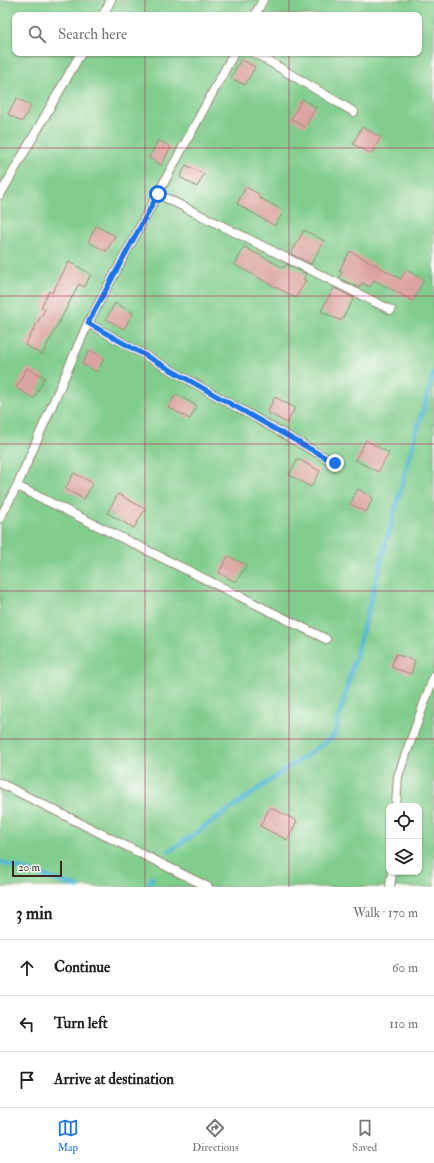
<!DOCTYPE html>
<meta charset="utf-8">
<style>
body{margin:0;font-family:"IM FELL Double Pica",serif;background:#f2f2f2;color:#202124}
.controls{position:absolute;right:12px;bottom:12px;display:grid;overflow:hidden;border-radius:8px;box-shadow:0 1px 3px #0004}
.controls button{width:36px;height:36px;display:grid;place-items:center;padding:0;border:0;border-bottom:1px solid #e0e0e0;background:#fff;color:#202124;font:20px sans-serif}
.scale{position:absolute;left:12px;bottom:10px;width:50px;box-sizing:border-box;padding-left:4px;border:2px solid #3b2a1e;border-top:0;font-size:11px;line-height:14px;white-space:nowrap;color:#3b2a1e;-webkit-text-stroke:3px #fdfcf7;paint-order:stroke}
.stop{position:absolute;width:12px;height:12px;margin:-9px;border:3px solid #1a73e8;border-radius:50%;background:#fff}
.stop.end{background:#1a73e8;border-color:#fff;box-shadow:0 1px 4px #0008}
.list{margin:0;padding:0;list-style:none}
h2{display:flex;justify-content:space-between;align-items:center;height:52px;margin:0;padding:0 16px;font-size:17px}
h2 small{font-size:13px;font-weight:400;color:#757577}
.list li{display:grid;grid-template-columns:26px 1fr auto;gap:12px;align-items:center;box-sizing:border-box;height:56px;padding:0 16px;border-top:1px solid #e0e0e0}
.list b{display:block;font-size:15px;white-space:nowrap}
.list em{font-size:13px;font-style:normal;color:#757577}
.icon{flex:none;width:22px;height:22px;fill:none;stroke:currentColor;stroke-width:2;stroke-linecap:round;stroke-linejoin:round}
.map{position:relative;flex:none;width:434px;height:887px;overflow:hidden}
.search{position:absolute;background:#fff;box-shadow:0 1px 3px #0004;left:12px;right:12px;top:12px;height:44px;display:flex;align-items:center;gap:10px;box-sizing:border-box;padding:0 14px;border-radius:8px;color:#757577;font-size:15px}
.sheet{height:220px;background:#fff}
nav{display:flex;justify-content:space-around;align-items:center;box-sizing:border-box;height:56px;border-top:1px solid #e0e0e0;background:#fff;font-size:11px;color:#757577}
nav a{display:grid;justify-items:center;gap:2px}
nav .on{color:#1a73e8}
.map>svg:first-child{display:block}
.green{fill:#80cd8c;stroke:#5e7c55;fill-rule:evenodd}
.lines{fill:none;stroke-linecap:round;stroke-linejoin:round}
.stream{stroke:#54b9d3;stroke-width:5}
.building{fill:#dca4a1}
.service-casing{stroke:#968a79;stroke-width:10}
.service{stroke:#fff;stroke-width:8}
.route{stroke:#1a73e8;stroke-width:5}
.grid{fill:none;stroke:#c2185b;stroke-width:1;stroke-opacity:0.55}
</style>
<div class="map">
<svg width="434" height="887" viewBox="0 0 434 887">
<rect width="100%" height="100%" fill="#fdfcf7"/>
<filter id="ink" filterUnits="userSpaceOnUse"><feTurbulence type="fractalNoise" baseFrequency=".025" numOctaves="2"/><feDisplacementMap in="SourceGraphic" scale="8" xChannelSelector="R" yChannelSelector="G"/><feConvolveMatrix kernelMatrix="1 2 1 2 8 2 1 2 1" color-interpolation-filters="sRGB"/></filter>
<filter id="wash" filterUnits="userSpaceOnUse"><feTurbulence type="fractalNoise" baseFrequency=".012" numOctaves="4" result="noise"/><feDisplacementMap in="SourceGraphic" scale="16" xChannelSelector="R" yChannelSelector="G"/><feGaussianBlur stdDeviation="0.9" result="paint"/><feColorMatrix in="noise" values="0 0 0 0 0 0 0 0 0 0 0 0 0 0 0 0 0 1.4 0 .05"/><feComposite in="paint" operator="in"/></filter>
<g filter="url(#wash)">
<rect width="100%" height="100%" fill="#f0ebd4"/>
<path class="green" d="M0,0H434V887H0ZM15,15H419V53H15ZM389,806H419V872H389Z"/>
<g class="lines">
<g class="stream">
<polyline points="170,851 334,736 414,440 434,373"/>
<polyline points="0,862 78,887"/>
<polyline points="147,887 152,878"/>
</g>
</g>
<g id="blocks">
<g class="building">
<polygon points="241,59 255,67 245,85 231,78"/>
<polygon points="17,98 31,106 22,122 8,114"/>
<polygon points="302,99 316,107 305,127 291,119"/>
<polygon points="362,127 381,137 371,154 353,144"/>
<polygon points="158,140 171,147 161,165 149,158"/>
<polygon points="186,165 204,174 197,187 180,177"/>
<polygon points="246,187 259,194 258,197 284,211 275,226 237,204"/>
<polygon points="96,226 115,236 106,251 88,242"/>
<polygon points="304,230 324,241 311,264 291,254"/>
<polygon points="244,247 284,268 286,264 306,274 303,279 306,280 296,298 235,265"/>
<polygon points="350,251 401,279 406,270 424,280 413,301 374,280 370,287 362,283 359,288 339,278 342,272 339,271"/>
<polygon points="69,262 91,274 84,287 79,284 42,355 25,345 45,309 41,307 49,291 52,293"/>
<polygon points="334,288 354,298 341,321 321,311"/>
<polygon points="115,303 133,313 124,329 106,319"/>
<polygon points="90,350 104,358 97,372 82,364"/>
<polygon points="27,368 45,377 34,398 16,388"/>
<polygon points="176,394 197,406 190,419 168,407"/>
<polygon points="275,397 295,408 287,423 267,412"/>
<polygon points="366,440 389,453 378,472 355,460"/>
<polygon points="298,459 320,471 311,487 289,475"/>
<polygon points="74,473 93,483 84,499 65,489"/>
<polygon points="358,489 373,498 366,512 350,504"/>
<polygon points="118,494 145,509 134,528 107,513"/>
<polygon points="228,556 246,565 236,582 219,573"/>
<polygon points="396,654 415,661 411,674 391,667"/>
<polygon points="270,807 297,821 287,840 260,826"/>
</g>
</g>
</g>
<g filter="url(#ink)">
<use href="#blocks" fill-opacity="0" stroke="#968a79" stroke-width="1"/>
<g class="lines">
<defs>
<g id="service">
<polyline points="103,15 111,0"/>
<polyline points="255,15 263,0"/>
<polyline points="255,53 354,112"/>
<polyline points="158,194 391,310"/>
<polyline points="0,195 81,53"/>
<polyline points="88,323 335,463"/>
<polyline points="17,486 326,639"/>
<polyline points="0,518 17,486 88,323 234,53"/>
<polyline points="0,783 208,887"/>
<polyline points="396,806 398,776 434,676"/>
<polyline points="390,887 392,872"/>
</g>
</defs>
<use href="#service" class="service-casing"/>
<use href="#service" class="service"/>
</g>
</g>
<g class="lines" filter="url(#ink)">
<polyline class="route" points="158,194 88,323 335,463"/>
</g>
<path class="grid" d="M145,0V15M289,0V15M145,53V887M289,53V887M0,148H434M0,296H434M0,444H434M0,591H434M0,739H434"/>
</svg>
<div class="controls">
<button><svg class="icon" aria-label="locate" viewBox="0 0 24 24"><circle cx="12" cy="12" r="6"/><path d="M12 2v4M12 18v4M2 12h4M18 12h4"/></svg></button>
<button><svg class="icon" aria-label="layers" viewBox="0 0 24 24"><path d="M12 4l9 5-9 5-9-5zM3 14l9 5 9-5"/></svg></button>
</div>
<div class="scale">20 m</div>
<div class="stop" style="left:158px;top:194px"></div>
<div class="stop end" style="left:335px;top:463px"></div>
<div class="search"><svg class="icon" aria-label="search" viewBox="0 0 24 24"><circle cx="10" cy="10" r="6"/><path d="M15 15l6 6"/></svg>Search here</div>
</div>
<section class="sheet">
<h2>3 min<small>Walk · 170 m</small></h2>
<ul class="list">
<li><svg class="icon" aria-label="ahead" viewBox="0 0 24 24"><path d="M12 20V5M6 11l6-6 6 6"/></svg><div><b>Continue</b></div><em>60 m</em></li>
<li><svg class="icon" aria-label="left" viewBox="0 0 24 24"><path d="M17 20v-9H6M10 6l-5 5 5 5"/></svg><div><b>Turn left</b></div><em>110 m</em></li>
<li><svg class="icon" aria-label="arrive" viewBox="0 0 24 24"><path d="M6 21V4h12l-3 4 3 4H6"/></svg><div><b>Arrive at destination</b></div></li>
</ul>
</section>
<nav>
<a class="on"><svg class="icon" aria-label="map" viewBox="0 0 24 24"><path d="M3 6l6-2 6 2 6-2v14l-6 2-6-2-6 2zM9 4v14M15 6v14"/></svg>Map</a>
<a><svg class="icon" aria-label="directions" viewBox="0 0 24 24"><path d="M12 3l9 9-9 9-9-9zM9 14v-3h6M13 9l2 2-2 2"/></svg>Directions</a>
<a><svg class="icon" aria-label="saved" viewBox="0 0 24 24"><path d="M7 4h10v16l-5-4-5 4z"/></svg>Saved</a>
</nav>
